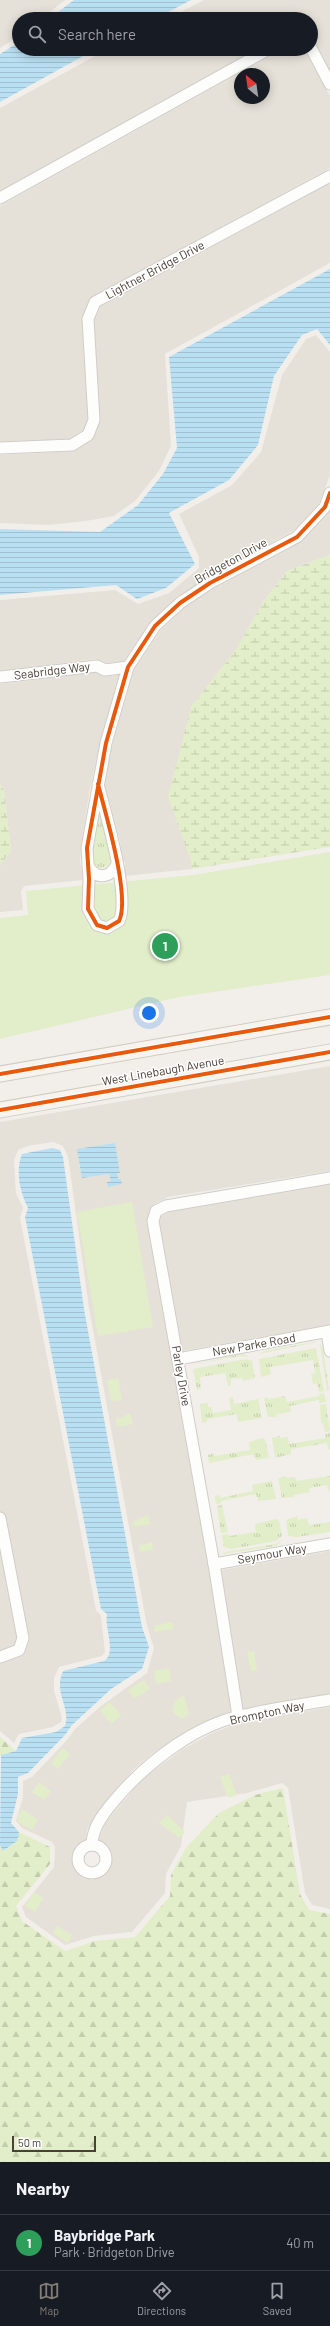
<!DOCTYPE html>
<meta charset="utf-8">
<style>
body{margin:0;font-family:Barlow,sans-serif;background:#20242c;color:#f1f3f6}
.compass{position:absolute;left:234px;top:68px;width:36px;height:36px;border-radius:50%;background:#171b24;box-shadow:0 2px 10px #0003;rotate:331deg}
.scale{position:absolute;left:12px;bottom:10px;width:84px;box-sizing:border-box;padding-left:4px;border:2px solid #494036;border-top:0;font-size:11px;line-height:14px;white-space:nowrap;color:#494036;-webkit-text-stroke:3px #fff;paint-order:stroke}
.you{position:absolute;left:149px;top:1013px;width:14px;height:14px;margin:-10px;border:3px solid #fff;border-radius:50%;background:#1a73e8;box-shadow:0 0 0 6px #1a73e833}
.badge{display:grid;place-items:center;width:26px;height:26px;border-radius:50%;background:#847d75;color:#fff;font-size:13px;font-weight:700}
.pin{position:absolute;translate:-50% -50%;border:2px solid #fff;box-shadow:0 1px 4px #0006}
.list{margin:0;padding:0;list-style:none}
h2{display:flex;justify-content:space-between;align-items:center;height:52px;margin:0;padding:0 16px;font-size:17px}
h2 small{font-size:13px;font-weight:400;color:#9ea1a6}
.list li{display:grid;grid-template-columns:26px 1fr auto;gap:12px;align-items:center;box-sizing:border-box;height:56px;padding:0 16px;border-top:1px solid #363941}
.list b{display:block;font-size:15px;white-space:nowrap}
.list p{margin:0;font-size:13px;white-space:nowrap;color:#9ea1a6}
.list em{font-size:13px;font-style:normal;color:#9ea1a6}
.icon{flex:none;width:22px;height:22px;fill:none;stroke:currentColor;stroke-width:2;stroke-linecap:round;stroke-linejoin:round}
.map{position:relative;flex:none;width:330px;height:2162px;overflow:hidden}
.search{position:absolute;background:#171b24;box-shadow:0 2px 10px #0003;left:12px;right:12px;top:12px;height:44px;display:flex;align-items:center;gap:10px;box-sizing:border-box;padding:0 14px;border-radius:22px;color:#9ea1a6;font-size:15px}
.sheet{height:108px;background:#171b24}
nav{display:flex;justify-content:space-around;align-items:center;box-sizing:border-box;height:56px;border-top:1px solid #363941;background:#171b24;font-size:11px;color:#9ea1a6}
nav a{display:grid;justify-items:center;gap:2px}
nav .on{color:#847d75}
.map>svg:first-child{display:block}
.residential{fill:#e6e1d8;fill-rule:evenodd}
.grass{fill:url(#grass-tufts)}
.forest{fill:url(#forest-firs)}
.wetland{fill:url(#wetland-marsh)}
.green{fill:#e2edc9}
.water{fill:url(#water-rules)}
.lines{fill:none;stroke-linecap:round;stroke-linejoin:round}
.street-casing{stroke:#d0cdc8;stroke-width:13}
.secondary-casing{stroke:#d2ccc2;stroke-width:17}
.street{stroke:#fdfdfc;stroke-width:11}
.secondary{stroke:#f7f4ef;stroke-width:15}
.cycleway-casing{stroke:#fff;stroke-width:6}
.cycleway{stroke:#e8590c;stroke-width:4}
.labels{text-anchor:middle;stroke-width:3;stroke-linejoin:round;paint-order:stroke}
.street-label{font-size:12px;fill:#494036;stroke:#fff}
</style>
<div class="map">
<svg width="330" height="2162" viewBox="0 0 330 2162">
<defs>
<pattern id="grass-tufts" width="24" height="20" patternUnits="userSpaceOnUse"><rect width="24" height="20" fill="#e2edc9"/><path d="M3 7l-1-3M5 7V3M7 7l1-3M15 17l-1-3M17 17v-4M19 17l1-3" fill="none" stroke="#c3ccad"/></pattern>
<pattern id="forest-firs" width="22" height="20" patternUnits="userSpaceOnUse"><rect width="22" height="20" fill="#e2edc9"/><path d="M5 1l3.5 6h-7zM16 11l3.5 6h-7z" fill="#c3ccad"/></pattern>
<pattern id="wetland-marsh" width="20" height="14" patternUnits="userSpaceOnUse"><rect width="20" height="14" fill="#e2edc9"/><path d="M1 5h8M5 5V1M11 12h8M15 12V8" fill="none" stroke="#c3ccad"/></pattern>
<pattern id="water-rules" width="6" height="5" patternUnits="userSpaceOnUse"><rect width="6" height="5" fill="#b9e0f2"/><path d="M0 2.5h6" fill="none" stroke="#a1c1d0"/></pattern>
</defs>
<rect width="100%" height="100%" fill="#f2efeb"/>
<g class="residential">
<polygon points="0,0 65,0 41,19 19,19 19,36 0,48"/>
<polygon points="204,0 330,0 330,72 315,43 311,40 311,19 167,19"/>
<polygon points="108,49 256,49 0,191 0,108"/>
<path d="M283,49L306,51L330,96V168L92,297L82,319L88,418L84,430L70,439L0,442V206ZM240,74H264V98H240Z"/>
<polygon points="330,183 330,263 165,354 171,446 159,471 135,501 114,516 86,521 48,525 0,523 0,455 73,451 94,437 100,420 94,321 100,307"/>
<polygon points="316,335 330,352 330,476 319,503 307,518 293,531 207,578 177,597 151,622 124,661 106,663 95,659 0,671 0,600 115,590 138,604 169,593 199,568 199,557 179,514 232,485 261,452 282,375 306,339"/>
<polygon points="330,510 330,555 287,571 263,602 236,650 191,707 192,869 125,876 125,862 122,860 120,841 104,784 112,745 134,669 160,631 184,608 213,589 300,542"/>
<polygon points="96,672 107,676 119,675 101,740 90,788 81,846 80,861 83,880 24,886 21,891 23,910 0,912 0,865 11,851 4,791 0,783 0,684"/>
<polygon points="330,1066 330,1171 168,1197 153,1205 147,1218 209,1565 232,1711 204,1722 176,1738 152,1754 133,1770 97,1813 87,1830 86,1840 77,1845 72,1857 75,1869 83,1878 93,1880 106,1874 112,1862 111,1853 107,1846 98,1840 106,1822 142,1779 183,1749 210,1734 240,1722 330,1707 330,1909 312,1905 305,1893 288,1788 282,1783 247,1793 187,1802 181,1846 166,1874 165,1893 132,1932 94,1936 65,1945 26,1917 22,1907 54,1867 55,1847 52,1842 22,1828 16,1821 23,1797 23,1781 32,1777 68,1739 75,1729 101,1706 147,1673 154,1648 147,1626 89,1308 68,1157 63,1146 53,1142 28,1146 18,1150 14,1160 16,1193 23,1208 20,1218 96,1610 101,1616 105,1652 102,1656 59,1667 54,1678 54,1691 62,1718 61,1722 53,1727 19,1734 14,1743 0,1731 0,1122"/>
<polygon points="330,1184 330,1325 182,1351 159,1222 161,1216 169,1212"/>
<polygon points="330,1551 330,1694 243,1709 221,1570"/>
</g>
<g class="grass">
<path d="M98,815L101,817C105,830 111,846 110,860C110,870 95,871 92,862C88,847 95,830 98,815Z"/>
<polygon points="314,1342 317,1342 259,1354 264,1351"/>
<polygon points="320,1344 323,1349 329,1390 327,1391"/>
<polygon points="316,1348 324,1391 319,1392 317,1383 313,1384 311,1374 315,1373 313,1360 270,1367 271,1374 261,1377 259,1359"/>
<polygon points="243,1354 250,1357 242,1356 190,1365"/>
<polygon points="246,1359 252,1361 255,1378 243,1381 242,1378 231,1379 231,1386 228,1386 225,1373 200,1377 201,1389 197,1390 193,1369"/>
<polygon points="324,1393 326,1402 319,1403 319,1400 290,1406 291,1412 276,1414 277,1417 268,1417 264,1399 266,1397 269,1399 285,1396 287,1402 319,1396 319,1394"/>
<polygon points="233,1397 234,1404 258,1399 262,1418 238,1422 237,1414 207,1419 207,1422 202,1423 200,1404 208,1403 208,1407 211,1407 213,1413 231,1410 229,1398"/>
<polygon points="326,1404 330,1431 325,1432 323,1423 321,1424 320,1405"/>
<polygon points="330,1433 330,1449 328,1450 327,1443 291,1449 291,1454 275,1458 272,1438 280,1436 280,1438 288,1437 289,1444 325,1438 325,1434"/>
<polygon points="263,1438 265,1439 269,1458 256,1460 254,1454 209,1463 208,1455 214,1453 215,1456 250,1450 249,1442"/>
<polygon points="286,1476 287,1478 295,1477 296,1481 330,1476 330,1491 328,1491 327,1485 309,1488 310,1492 294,1495 294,1497 282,1498 278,1478"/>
<polygon points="272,1481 276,1499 258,1501 256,1494 221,1501 221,1503 216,1504 215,1496 220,1495 220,1498 253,1491 252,1485"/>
<polygon points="222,1505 228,1532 221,1533 217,1506"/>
<polygon points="297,1516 298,1520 307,1518 309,1525 330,1522 330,1532 297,1537 288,1536 286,1520"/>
<polygon points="275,1519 279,1520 282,1536 276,1541 231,1549 224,1547 222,1535 228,1534 229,1536 256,1532 255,1524"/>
<polygon points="283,1540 276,1546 223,1554 225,1552 276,1544"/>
</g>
<g class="forest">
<polygon points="0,1737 16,1751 0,1756"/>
<polygon points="283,1788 300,1894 309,1910 330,1914 330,2162 0,2162 0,1845 4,1851 17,1841 19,1832 50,1847 50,1864 16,1906 22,1921 65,1951 95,1941 135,1937 170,1896 171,1875 185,1849 219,1813 255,1795"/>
</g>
<g class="wetland">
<polygon points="330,555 330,847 192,869 192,864 168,797 191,707 236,650 263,602 287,571"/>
<polygon points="0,783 4,791 11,851 0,865"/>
</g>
<g class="green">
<polygon points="330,852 330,975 179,997 0,1039 0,918 28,915 26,891 193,875"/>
<polygon points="132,1202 153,1327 98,1336 77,1212"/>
<polygon points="118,1378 122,1400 111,1401 107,1380"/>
<polygon points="130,1413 133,1424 117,1427 115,1418 119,1419"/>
<polygon points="148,1515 150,1524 134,1527 133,1522"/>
<polygon points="152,1542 153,1550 140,1552 139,1546"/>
<polygon points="172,1622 173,1629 155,1632 154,1626"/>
<polygon points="254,1651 257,1670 251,1671 247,1652"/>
<polygon points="169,1668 171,1681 156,1684 154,1671"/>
<polygon points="144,1680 150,1689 134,1699 128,1690"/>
<polygon points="184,1695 189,1715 181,1719 172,1711 175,1701"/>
<polygon points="110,1702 121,1715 111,1724 100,1710"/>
<polygon points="63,1748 70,1754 58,1769 51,1763"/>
<polygon points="229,1774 237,1795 228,1798 220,1777"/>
<polygon points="39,1782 51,1791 44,1800 32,1792"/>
<polygon points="22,1809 38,1820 32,1830 18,1822 17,1817"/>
<polygon points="167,1815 185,1832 179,1838 159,1823"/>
<polygon points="34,1892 43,1898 35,1912 25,1906"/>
<polygon points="57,1926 72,1935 68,1943 53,1933"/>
</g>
<g class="water">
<polygon points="74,0 191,0 155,19 49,19"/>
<polygon points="19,42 19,49 96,49 0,102 0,54"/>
<polygon points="330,269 330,345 317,329 302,335 274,376 258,445 229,480 169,513 195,564 166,588 137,599 116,585 0,595 0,529 100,532 138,505 163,474 177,448 169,357"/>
<polygon points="115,1143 120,1173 117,1173 118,1179 121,1179 122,1184 108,1187 107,1182 111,1181 109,1174 82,1178 77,1149"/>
<path d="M52,1148L60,1150L63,1157L84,1309L142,1627L149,1647L142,1669L111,1689L97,1702L72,1725L65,1735L28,1773L18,1777V1794L11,1823L19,1832L17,1841L3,1851L0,1845L1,1755L16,1751L22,1738L56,1732L65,1726C71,1707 53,1693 63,1671L104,1661C117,1653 104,1627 107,1614L101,1609L25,1217L28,1208C20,1191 15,1172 22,1154Z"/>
</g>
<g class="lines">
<defs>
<g id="street">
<polyline points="311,48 330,84"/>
<polyline points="0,198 269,49"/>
<polyline points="0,448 72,445 88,435 94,420 88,319 95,302 330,176"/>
<polyline points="0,677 97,666 105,670 128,667"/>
<path d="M98,784C105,812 131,897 119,921L107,928L97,925L88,909L89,879L87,848L106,743L128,667L155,626L180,603L210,583L297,537L325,507L330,493"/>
<path d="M88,865C95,880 110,879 117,864"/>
<polyline points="327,1332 330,1351"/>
<polyline points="178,1359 330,1331"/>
<polyline points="0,1518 23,1638 19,1650 0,1657"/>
<polyline points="214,1564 330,1544"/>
<polyline points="238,1716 215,1570 153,1221 156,1211 166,1206 330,1178"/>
<circle cx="92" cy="1859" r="14"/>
<path d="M92,1845C92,1825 108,1808 121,1793C151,1760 195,1726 240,1716C269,1709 300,1705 330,1700"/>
</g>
<g id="secondary">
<polyline points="0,1074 330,1017"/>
<polyline points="0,1110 330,1052"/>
</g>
</defs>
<use href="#street" class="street-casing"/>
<use href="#secondary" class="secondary-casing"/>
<use href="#street" class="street"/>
<use href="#secondary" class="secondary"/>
<defs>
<g id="cycleway">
<path d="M98,784C105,812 131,897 119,921L107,928L97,925L88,909L89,879L87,848L106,743L128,667L155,626L180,603L210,583L297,537L325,507L330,493"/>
<polyline points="0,1074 330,1017"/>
<polyline points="0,1110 330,1052"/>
</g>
</defs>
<use href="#cycleway" class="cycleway-casing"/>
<use href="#cycleway" class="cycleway"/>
</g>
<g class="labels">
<g class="street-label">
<text transform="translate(155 270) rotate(-28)" y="4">Lightner Bridge Drive</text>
<text transform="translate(231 561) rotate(-29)" y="4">Bridgeton Drive</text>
<text transform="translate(52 671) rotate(-7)" y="4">Seabridge Way</text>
<text transform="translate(163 1071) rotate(-10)" y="4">West Linebaugh Avenue</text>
<text transform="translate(254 1345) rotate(-10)" y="4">New Parke Road</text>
<text transform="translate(181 1376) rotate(80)" y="4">Parley Drive</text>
<text transform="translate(272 1554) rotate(-10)" y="4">Seymour Way</text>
<text transform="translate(267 1713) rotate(-12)" y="4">Brompton Way</text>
</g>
</g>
</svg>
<svg class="compass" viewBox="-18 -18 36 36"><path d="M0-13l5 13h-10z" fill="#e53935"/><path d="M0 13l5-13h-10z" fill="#9ea1a6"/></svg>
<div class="scale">50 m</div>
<div class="you"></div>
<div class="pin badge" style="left:165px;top:946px;background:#2e9e5b">1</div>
<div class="search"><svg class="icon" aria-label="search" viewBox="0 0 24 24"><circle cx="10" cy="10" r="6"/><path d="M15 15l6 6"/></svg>Search here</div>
</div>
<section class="sheet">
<h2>Nearby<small></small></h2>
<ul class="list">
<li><span class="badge" style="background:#2e9e5b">1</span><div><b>Baybridge Park</b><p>Park · Bridgeton Drive</p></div><em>40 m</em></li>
</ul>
</section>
<nav>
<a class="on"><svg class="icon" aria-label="map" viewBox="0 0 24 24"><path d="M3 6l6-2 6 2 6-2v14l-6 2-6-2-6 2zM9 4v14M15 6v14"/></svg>Map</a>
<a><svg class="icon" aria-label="directions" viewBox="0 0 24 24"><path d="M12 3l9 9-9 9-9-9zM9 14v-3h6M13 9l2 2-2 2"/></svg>Directions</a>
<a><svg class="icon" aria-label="saved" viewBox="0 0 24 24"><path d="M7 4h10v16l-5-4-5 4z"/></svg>Saved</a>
</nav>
